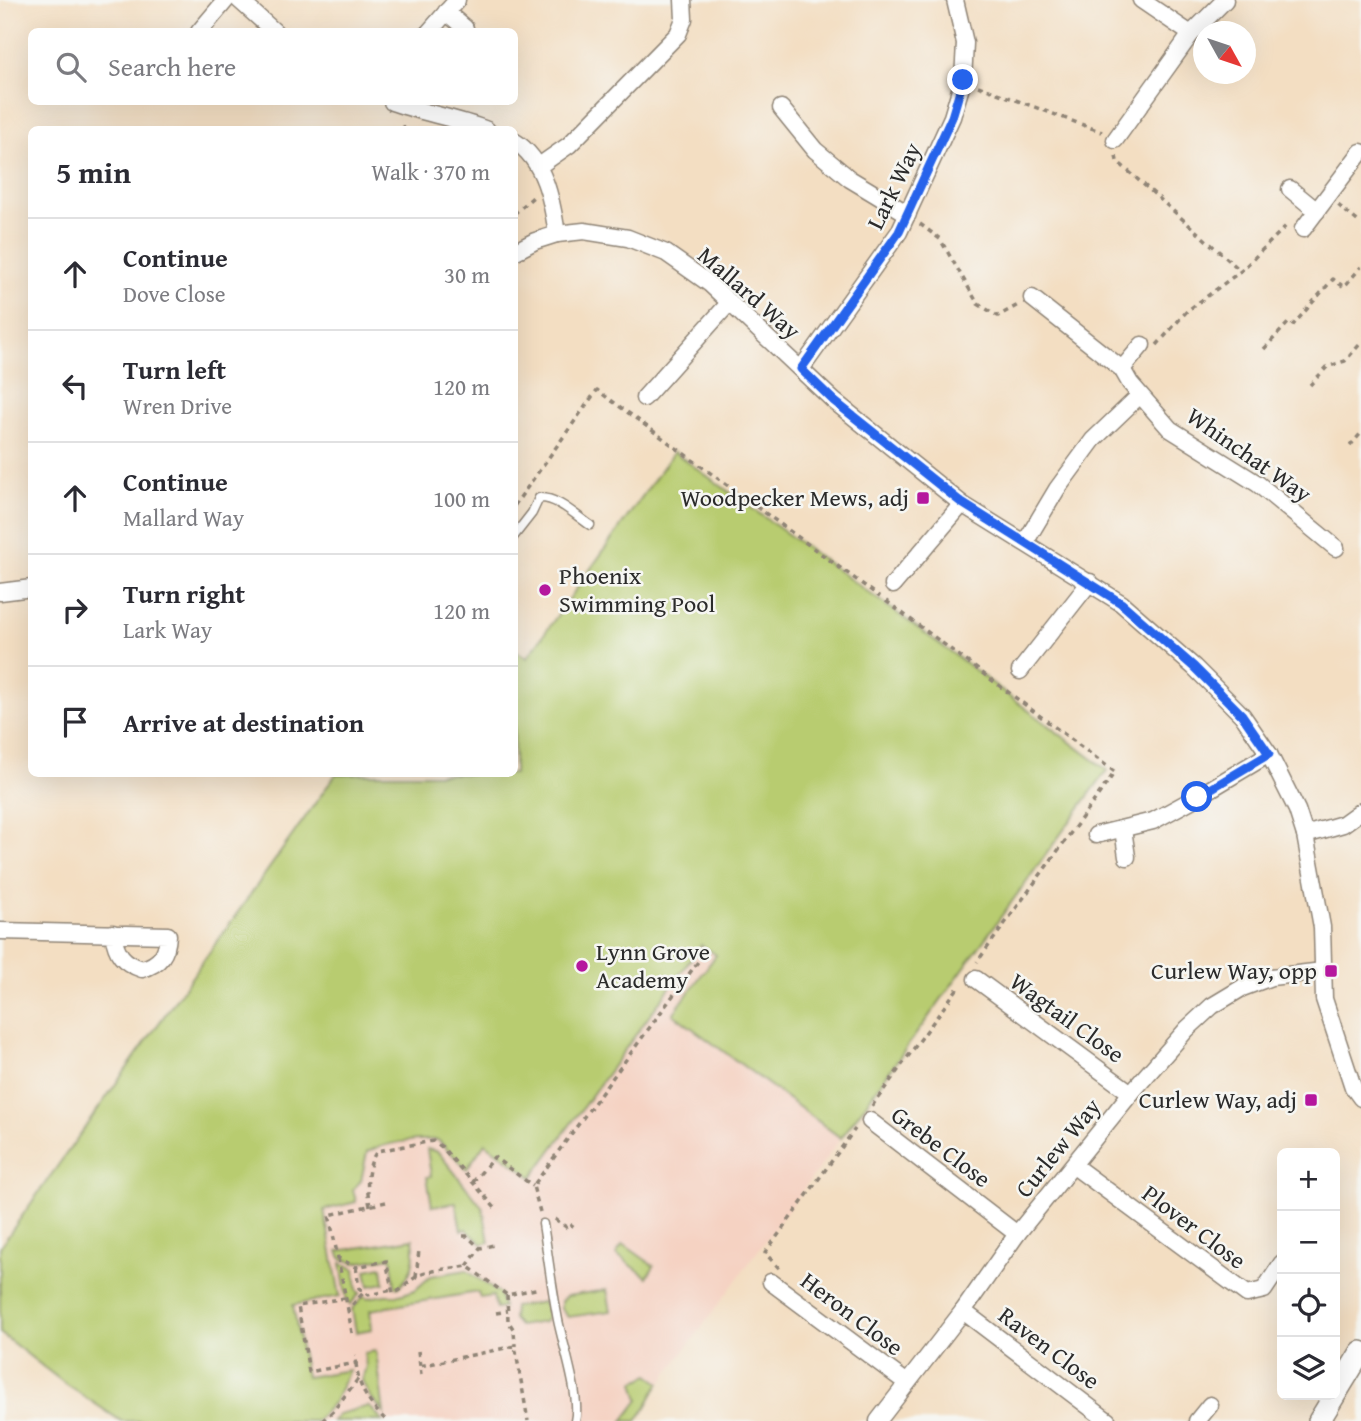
<!DOCTYPE html>
<meta charset="utf-8">
<style>
body{margin:0;font-family:"Gentium Book Plus",serif;background:#f7f7f7;color:#2b2b33}
.controls{position:absolute;right:21px;bottom:21px;display:grid;overflow:hidden;border-radius:10px;box-shadow:0 7px 28px #0002}
.controls button{width:63px;height:63px;display:grid;place-items:center;padding:0;border:0;border-bottom:2px solid #e1e1e2;background:#fff;color:#2b2b33;font:35px sans-serif}
.compass{position:absolute;left:1193px;top:21px;width:63px;height:63px;border-radius:50%;background:#fff;box-shadow:0 7px 28px #0002;rotate:130deg}
.stop{position:absolute;width:21px;height:21px;margin:-16px;border:5px solid #2563eb;border-radius:50%;background:#fff}
.stop.end{background:#2563eb;border-color:#fff;box-shadow:0 2px 7px #0008}
.list{margin:0;padding:0;list-style:none}
h2{display:flex;justify-content:space-between;align-items:center;height:91px;margin:0;padding:0 28px;font-size:30px}
h2 small{font-size:23px;font-weight:400;color:#7c7c81}
.list li{display:grid;grid-template-columns:46px 1fr auto;gap:21px;align-items:center;box-sizing:border-box;height:112px;padding:0 28px;border-top:2px solid #e1e1e2}
.list b{display:block;font-size:26px;white-space:nowrap}
.list p{margin:0;font-size:23px;white-space:nowrap;color:#7c7c81}
.list em{font-size:23px;font-style:normal;color:#7c7c81}
.icon{flex:none;width:38px;height:38px;fill:none;stroke:currentColor;stroke-width:2;stroke-linecap:round;stroke-linejoin:round}
.map{position:relative;flex:none;width:1361px;height:1421px;overflow:hidden}
.search{position:absolute;background:#fff;box-shadow:0 7px 28px #0002;left:28px;top:28px;width:490px;height:77px;display:flex;align-items:center;gap:18px;box-sizing:border-box;padding:0 24px;border-radius:10px;color:#7c7c81;font-size:26px}
.panel{position:absolute;background:#fff;box-shadow:0 7px 28px #0002;left:28px;top:126px;width:490px;height:651px;border-radius:10px}
.map>svg:first-child{display:block}
.built{fill:#f5d2c2}
.grass{fill:#b8cc70;stroke:#727c4e;stroke-width:2}
.lines{fill:none;stroke-linecap:round;stroke-linejoin:round}
.lane-casing{stroke:#8f8476;stroke-width:11}
.street-casing{stroke:#8f8476;stroke-width:19}
.secondary-casing{stroke:#8f8476;stroke-width:24}
.path{stroke:#8f8476;stroke-width:3.5;stroke-dasharray:5 5;stroke-linecap:butt}
.lane{stroke:#fff;stroke-width:8}
.street{stroke:#fff;stroke-width:16}
.secondary{stroke:#fff;stroke-width:21}
.route{stroke:#2563eb;stroke-width:9}
.poi-dot{fill:#b5179e;stroke:#f6f6f2;stroke-width:2.5}
.labels{text-anchor:middle;stroke-width:5;stroke-linejoin:round;paint-order:stroke}
.street-label{font-size:24px;fill:#2b2b2b;stroke:#f6f6f2}
.poi-label{font-size:24px;fill:#2b2b2b;stroke:#f6f6f2;text-anchor:end}
</style>
<div class="map">
<svg width="1361" height="1421" viewBox="0 0 1361 1421">
<rect width="100%" height="100%" fill="#f6f6f2"/>
<filter id="ink" filterUnits="userSpaceOnUse"><feTurbulence type="fractalNoise" baseFrequency=".0143" numOctaves="2"/><feDisplacementMap in="SourceGraphic" scale="14" xChannelSelector="R" yChannelSelector="G"/><feConvolveMatrix kernelMatrix="1 2 1 2 8 2 1 2 1" color-interpolation-filters="sRGB"/></filter>
<filter id="wash" filterUnits="userSpaceOnUse"><feTurbulence type="fractalNoise" baseFrequency=".00686" numOctaves="4" result="noise"/><feDisplacementMap in="SourceGraphic" scale="28" xChannelSelector="R" yChannelSelector="G"/><feGaussianBlur stdDeviation="1.57" result="paint"/><feColorMatrix in="noise" values="0 0 0 0 0 0 0 0 0 0 0 0 0 0 0 0 0 1.4 0 .05"/><feComposite in="paint" operator="in"/></filter>
<g filter="url(#wash)">
<rect width="100%" height="100%" fill="#f3dec2"/>
<polygon class="built" points="674,452 955,655 1107,770 905,1051 646,1403 646,1410 637,1421 121,1421 64,1383 0,1333 0,1247 336,774 514,774 515,650 527,658"/>
<g class="grass">
<path d="M674,452L955,655L1107,770L841,1138L673,1014L716,955L701,945L532,1177L485,1143L467,1169L438,1140C416,1139 387,1142 367,1152L361,1181L353,1189L356,1202L324,1210L340,1296L293,1305L306,1377L349,1370L334,1402L316,1421H121L64,1383L0,1333V1247L336,774H514L515,650L527,658Z"/>
<polygon points="427,1149 438,1152 483,1208 489,1242 482,1244 466,1229 461,1230 456,1203 432,1206 427,1177 431,1176"/>
<path d="M413,1239C416,1258 413,1274 398,1288L395,1286L391,1257L355,1263L341,1258L338,1251Z"/>
<polygon points="623,1244 654,1266 647,1277 616,1254"/>
<polygon points="341,1263 355,1269 357,1291 360,1293 350,1305 347,1302"/>
<polygon points="382,1267 384,1283 369,1286 366,1270"/>
<polygon points="466,1270 500,1294 503,1308 496,1309 493,1296 480,1298 478,1292 370,1310 372,1329 356,1332 352,1309 364,1295 368,1298 385,1295 400,1295 415,1290 431,1276"/>
<polygon points="607,1290 611,1311 568,1317 561,1309 561,1301 567,1296"/>
<polygon points="544,1302 548,1316 544,1322 519,1326 513,1319 514,1307"/>
<polygon points="376,1351 384,1413 370,1397 362,1381 366,1366 364,1353"/>
<path d="M649,1375L660,1383C651,1396 646,1409 637,1421H623L639,1400L634,1382Z"/>
<polygon points="369,1406 383,1421 332,1421 339,1414"/>
</g>
</g>
<g filter="url(#ink)">
<g class="lines">
<defs>
<g id="lane">
<path d="M514,536L532,513L539,498C557,497 575,515 590,525"/>
<path d="M543,1224C548,1256 552,1289 558,1320C563,1345 581,1399 575,1421"/>
</g>
<g id="street">
<polyline points="239,0 275,32"/>
<polyline points="1141,0 1191,34"/>
<polyline points="446,12 465,28"/>
<polyline points="199,32 226,0"/>
<polyline points="429,32 457,0"/>
<path d="M392,102C423,113 456,118 487,130"/>
<polyline points="781,108 815,150 850,179 908,214"/>
<polyline points="1115,140 1191,34 1225,0"/>
<path d="M514,141C545,160 552,201 557,234"/>
<polyline points="539,166 569,145 678,34 684,19 683,0"/>
<polyline points="1290,189 1317,211"/>
<polyline points="1303,229 1361,152"/>
<polyline points="514,252 535,241 557,234 584,231 628,238 666,253 710,284 834,401 962,504 1121,603 1194,667 1242,715 1269,754 1297,810 1305,835 1322,927 1324,999 1353,1087 1361,1098"/>
<polyline points="1032,298 1122,369 1130,383 1170,429 1258,484 1336,548"/>
<polyline points="801,369 899,232 952,117 963,80 965,43 955,0"/>
<polyline points="1122,369 1142,345"/>
<polyline points="644,398 730,302"/>
<polyline points="1026,541 1057,489 1093,440 1140,395"/>
<polyline points="893,585 962,504"/>
<polyline points="0,592 32,588"/>
<polyline points="1020,671 1090,582"/>
<polyline points="1123,829 1127,857"/>
<polyline points="1096,835 1153,821 1197,797 1269,754"/>
<polyline points="1305,835 1343,824 1361,811"/>
<path d="M0,931L168,935C167,954 160,964 142,969C123,963 116,954 113,933"/>
<polyline points="976,979 1131,1093"/>
<polyline points="870,1121 1017,1234"/>
<polyline points="1074,1166 1247,1294 1264,1290 1282,1263"/>
<polyline points="771,1282 907,1383"/>
<polyline points="963,1311 1108,1421"/>
<polyline points="878,1421 963,1311 1017,1234 1131,1093 1187,1029 1212,1006 1242,988 1271,977 1323,971"/>
<polyline points="1197,1421 1210,1405"/>
</g>
<polyline id="secondary" points="1319,1421 1361,1352"/>
</defs>
<use href="#lane" class="lane-casing"/>
<use href="#street" class="street-casing"/>
<use href="#secondary" class="secondary-casing"/>
<g class="path">
<polyline points="978,86 1102,132"/>
<polyline points="402,130 407,122"/>
<polyline points="1116,156 1117,161 1241,271"/>
<polyline points="1338,205 1361,224"/>
<polyline points="514,214 533,197"/>
<polyline points="920,224 940,239 978,304 998,316 1018,305"/>
<polyline points="1157,345 1187,311 1241,271 1287,225"/>
<polyline points="1264,349 1289,322 1293,325 1333,279 1344,287 1361,267"/>
<polyline points="1310,385 1327,367 1345,361 1361,343"/>
<polyline points="1350,446 1361,433"/>
<polyline points="514,506 597,390 880,597"/>
<polyline points="886,601 1115,772 977,962"/>
<polyline points="872,1106 960,985"/>
<polyline points="473,1182 494,1157 533,1186"/>
<path d="M386,1202L329,1215L338,1258L356,1267L386,1261L393,1293C403,1291 407,1282 416,1277C430,1269 451,1269 467,1266L507,1295L540,1288"/>
<path d="M370,1206C366,1187 366,1167 377,1151L433,1141L442,1147L496,1209"/>
<polyline points="540,1212 533,1186 700,959"/>
<polyline points="555,1219 569,1229 573,1224"/>
<polyline points="463,1236 467,1236 480,1248"/>
<polyline points="338,1258 348,1310"/>
<polyline points="467,1266 480,1248 494,1245"/>
<polyline points="356,1267 359,1288 368,1295 392,1290"/>
<polyline points="779,1268 765,1253 855,1129"/>
<polyline points="416,1277 419,1250"/>
<polyline points="507,1295 508,1321 514,1330 515,1346"/>
<polyline points="345,1298 298,1306 309,1372 356,1363 355,1355"/>
<polyline points="496,1313 508,1311"/>
<polyline points="352,1333 348,1310 364,1292"/>
<polyline points="418,1351 420,1366"/>
<path d="M356,1363C358,1387 369,1405 387,1421"/>
<polyline points="421,1375 420,1366 515,1346 528,1421"/>
<polyline points="322,1421 333,1411 358,1379"/>
</g>
<use href="#lane" class="lane"/>
<use href="#street" class="street"/>
<use href="#secondary" class="secondary"/>
</g>
</g>
<g class="lines" filter="url(#ink)">
<polyline class="route" points="963,80 952,117 899,232 801,369 834,401 962,503 1121,603 1194,667 1242,715 1269,754 1197,797"/>
</g>
<g class="poi-dot">
<rect x="916" y="491" width="14" height="14" rx="3.5"/>
<circle cx="545" cy="590" r="7"/>
<circle cx="582" cy="966" r="7"/>
<rect x="1324" y="964" width="14" height="14" rx="3.5"/>
<rect x="1304" y="1093" width="14" height="14" rx="3.5"/>
</g>
<g class="labels">
<g class="street-label">
<text transform="translate(894 186) rotate(-64)" y="8">Lark Way</text>
<text transform="translate(749 293) rotate(41)" y="8">Mallard Way</text>
<text transform="translate(1249 455) rotate(35)" y="8">Whinchat Way</text>
<text transform="translate(1067 1018) rotate(36)" y="8">Wagtail Close</text>
<text transform="translate(941 1147) rotate(37)" y="8">Grebe Close</text>
<text transform="translate(1058 1148) rotate(-51)" y="8">Curlew Way</text>
<text transform="translate(1194 1227) rotate(37)" y="8">Plover Close</text>
<text transform="translate(852 1314) rotate(37)" y="8">Heron Close</text>
<text transform="translate(1049 1348) rotate(37)" y="8">Raven Close</text>
</g>
<g class="poi-label">
<text x="909" y="506">Woodpecker Mews, adj</text>
<text x="559" y="584" text-anchor="start">Phoenix<tspan x="559" dy="28">Swimming Pool</tspan></text>
<text x="596" y="960" text-anchor="start">Lynn Grove<tspan x="596" dy="28">Academy</tspan></text>
<text x="1317" y="979">Curlew Way, opp</text>
<text x="1297" y="1108">Curlew Way, adj</text>
</g>
</g>
</svg>
<div class="controls">
<button>+</button>
<button>−</button>
<button><svg class="icon" aria-label="locate" viewBox="0 0 24 24"><circle cx="12" cy="12" r="6"/><path d="M12 2v4M12 18v4M2 12h4M18 12h4"/></svg></button>
<button><svg class="icon" aria-label="layers" viewBox="0 0 24 24"><path d="M12 4l9 5-9 5-9-5zM3 14l9 5 9-5"/></svg></button>
</div>
<svg class="compass" viewBox="-18 -18 36 36"><path d="M0-13l5 13h-10z" fill="#e53935"/><path d="M0 13l5-13h-10z" fill="#7c7c81"/></svg>
<div class="stop" style="left:1197px;top:797px"></div>
<div class="stop end" style="left:963px;top:80px"></div>
<div class="search"><svg class="icon" aria-label="search" viewBox="0 0 24 24"><circle cx="10" cy="10" r="6"/><path d="M15 15l6 6"/></svg>Search here</div>
<section class="panel">
<h2>5 min<small>Walk · 370 m</small></h2>
<ul class="list">
<li><svg class="icon" aria-label="ahead" viewBox="0 0 24 24"><path d="M12 20V5M6 11l6-6 6 6"/></svg><div><b>Continue</b><p>Dove Close</p></div><em>30 m</em></li>
<li><svg class="icon" aria-label="left" viewBox="0 0 24 24"><path d="M17 20v-9H6M10 6l-5 5 5 5"/></svg><div><b>Turn left</b><p>Wren Drive</p></div><em>120 m</em></li>
<li><svg class="icon" aria-label="ahead" viewBox="0 0 24 24"><path d="M12 20V5M6 11l6-6 6 6"/></svg><div><b>Continue</b><p>Mallard Way</p></div><em>100 m</em></li>
<li><svg class="icon" aria-label="right" viewBox="0 0 24 24"><path d="M7 20v-9h11M14 6l5 5-5 5"/></svg><div><b>Turn right</b><p>Lark Way</p></div><em>120 m</em></li>
<li><svg class="icon" aria-label="arrive" viewBox="0 0 24 24"><path d="M6 21V4h12l-3 4 3 4H6"/></svg><div><b>Arrive at destination</b></div></li>
</ul>
</section>
</div>
